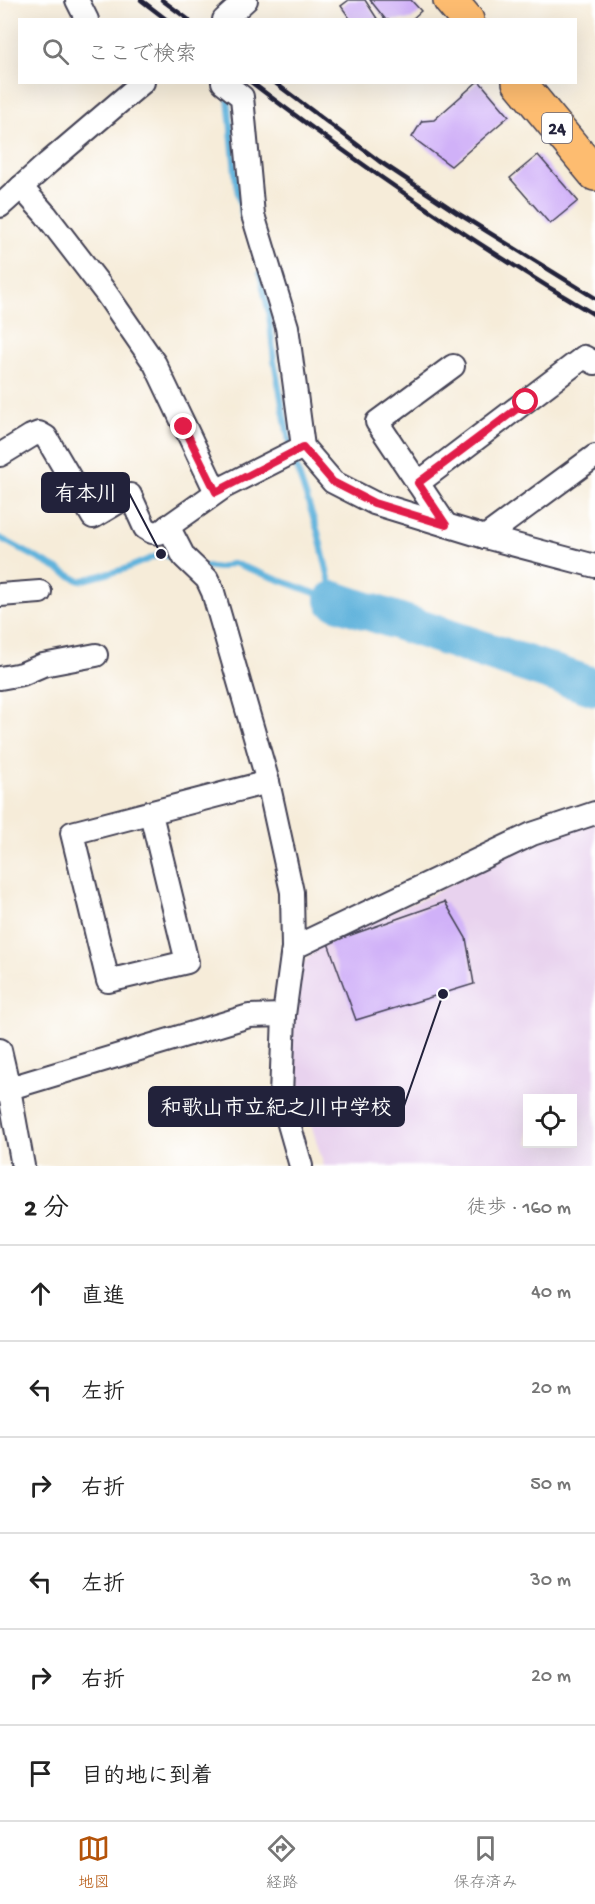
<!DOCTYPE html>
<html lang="ja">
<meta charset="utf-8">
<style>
body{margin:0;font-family:"Gochi Hand","Klee One",sans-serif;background:#f6f6f6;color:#222}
.controls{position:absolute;right:18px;bottom:18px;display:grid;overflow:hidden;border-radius:0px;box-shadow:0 6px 24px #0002}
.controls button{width:54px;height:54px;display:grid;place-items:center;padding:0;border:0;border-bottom:2px solid #e0e0e0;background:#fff;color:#222;font:30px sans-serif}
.stop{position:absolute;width:18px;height:18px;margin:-14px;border:4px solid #e11d48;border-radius:50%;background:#fff}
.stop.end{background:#e11d48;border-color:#fff;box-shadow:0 2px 6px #0008}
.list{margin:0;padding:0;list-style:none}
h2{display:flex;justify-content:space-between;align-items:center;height:78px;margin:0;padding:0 24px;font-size:26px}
h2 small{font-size:20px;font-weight:400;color:#767676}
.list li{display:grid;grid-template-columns:39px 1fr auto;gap:18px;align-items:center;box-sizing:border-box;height:96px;padding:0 24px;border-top:2px solid #e0e0e0}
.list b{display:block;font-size:22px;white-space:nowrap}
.list em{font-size:20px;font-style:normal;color:#767676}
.icon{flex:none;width:33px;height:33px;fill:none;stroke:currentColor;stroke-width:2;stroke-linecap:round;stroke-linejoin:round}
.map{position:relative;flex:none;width:595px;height:1166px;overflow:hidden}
.search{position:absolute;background:#fff;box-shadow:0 6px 24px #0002;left:18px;right:18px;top:18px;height:66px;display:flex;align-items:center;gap:15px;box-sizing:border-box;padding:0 21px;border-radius:0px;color:#767676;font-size:22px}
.sheet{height:654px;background:#fff}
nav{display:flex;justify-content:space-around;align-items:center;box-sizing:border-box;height:84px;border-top:2px solid #e0e0e0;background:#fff;font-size:16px;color:#767676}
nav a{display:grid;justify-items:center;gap:3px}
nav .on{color:#b45309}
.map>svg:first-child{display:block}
.built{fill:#e8d2ee;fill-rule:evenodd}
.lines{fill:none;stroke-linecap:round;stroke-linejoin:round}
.stream{stroke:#61b3dc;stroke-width:6}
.river{stroke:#61b3dc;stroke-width:38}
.building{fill:#d0b1f8}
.minor-casing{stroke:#424053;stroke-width:26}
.highway-casing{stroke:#424053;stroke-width:36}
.minor{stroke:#fff;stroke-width:22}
.highway{stroke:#fdbc6f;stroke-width:33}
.rail{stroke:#22223b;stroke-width:4.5}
.route{stroke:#e11d48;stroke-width:8}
.labels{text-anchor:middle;stroke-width:5;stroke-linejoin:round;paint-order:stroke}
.shield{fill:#fff;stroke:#646476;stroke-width:1.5}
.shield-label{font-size:18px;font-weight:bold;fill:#22223b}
.leader{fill:none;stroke:#22223b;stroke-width:2}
.callout-dot{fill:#22223b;stroke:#fff;stroke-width:2}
.callout{fill:#22223b;stroke:#22223b;stroke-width:2}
.callout-label{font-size:21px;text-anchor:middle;font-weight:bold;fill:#fff}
</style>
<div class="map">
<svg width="595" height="1166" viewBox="0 0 595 1166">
<rect width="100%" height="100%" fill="#fff"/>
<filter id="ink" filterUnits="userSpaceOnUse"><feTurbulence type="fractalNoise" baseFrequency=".0167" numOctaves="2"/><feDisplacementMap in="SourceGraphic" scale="12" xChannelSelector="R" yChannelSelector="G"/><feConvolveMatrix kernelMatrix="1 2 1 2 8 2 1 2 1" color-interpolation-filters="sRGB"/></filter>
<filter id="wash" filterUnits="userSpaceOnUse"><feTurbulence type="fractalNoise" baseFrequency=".008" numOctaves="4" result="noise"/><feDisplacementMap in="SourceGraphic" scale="24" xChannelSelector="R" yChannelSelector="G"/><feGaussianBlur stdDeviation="1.35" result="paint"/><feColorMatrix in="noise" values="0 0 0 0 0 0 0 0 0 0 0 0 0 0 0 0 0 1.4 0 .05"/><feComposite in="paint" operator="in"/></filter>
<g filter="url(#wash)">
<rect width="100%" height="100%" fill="#f6ecd9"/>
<path class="built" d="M595,822V1166H324L294,1069L289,1040L302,964L319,947L391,912L428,897L476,870L547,835ZM528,1098H572V1144H528Z"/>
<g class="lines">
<g class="stream">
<polyline points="228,97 236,183 243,219"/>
<polyline points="260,274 269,313 274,360 290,447"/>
<polyline points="293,457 318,532 334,600"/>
<polyline points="0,538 80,581 125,569 161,554 180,561"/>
<polyline points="204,566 219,568 233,563 334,600"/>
</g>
<polyline class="river" points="334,600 595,687"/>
</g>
<g id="blocks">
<g class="building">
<polygon points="349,0 365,0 378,20 351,20 341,6"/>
<polygon points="370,0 411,0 421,11 411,20 386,20"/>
<polygon points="477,82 480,82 509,116 451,166 412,137 422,121 434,120"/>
<polygon points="538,155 578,201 550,224 510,178"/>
<polygon points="445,902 466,938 474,984 356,1020 328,943"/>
</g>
</g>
</g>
<g filter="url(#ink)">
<use href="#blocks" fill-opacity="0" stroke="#424053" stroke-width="1.5"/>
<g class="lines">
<defs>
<g id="minor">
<polyline points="77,0 87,20"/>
<polyline points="224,20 246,0"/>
<polyline points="223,82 242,97 253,215 287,327 303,447 333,482 374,503 485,537 595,566"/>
<polyline points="21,187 46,215 106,293 155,364 216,492"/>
<polyline points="0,206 48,163 143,82"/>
<polyline points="0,455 31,436 39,433 46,437 93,517 130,495 145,528 152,532 159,533 224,487 303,447"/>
<polyline points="418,483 584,357 595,363"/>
<polyline points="446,525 377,422 453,366"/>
<polyline points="168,526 184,557 207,579 213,592 268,782 292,892 293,948 284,1015 281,1096 301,1166"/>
<polyline points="485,537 595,456"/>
<polyline points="0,595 40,592"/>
<polyline points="0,678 22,674 43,665 96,655"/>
<polyline points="151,814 187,962 108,981 72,833 268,782"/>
<polyline points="293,948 532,834 595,813"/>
<polyline points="0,1050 9,1089 23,1166"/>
<polyline points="0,1091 249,1016 284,1015"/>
</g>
<g id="highway">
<polyline points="450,0 467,20"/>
<polyline points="519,82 595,174"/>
</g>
</defs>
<use href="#minor" class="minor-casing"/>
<use href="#highway" class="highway-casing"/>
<use href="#minor" class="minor"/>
<use href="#highway" class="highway"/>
<g class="rail">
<polyline points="141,0 167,20"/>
<polyline points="162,0 189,20"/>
<path d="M251,82C361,166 476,245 595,315"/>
<polyline points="274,82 379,161 459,214 595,298"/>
</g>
</g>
</g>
<g class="lines" filter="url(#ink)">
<polyline class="route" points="184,427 216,492 303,447 333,482 374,503 446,525 418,483 526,402"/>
</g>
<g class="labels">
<rect class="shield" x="542" y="113" width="30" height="30" rx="4.5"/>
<g class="shield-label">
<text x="557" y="134">24</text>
</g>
</g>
<path class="leader" d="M161 554L129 493M443 994L404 1106"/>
<g class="callout-dot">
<circle cx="161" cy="554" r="6"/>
<circle cx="443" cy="994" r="6"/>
</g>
<g class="callout">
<rect x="42" y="473" width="87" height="39" rx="6"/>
<rect x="149" y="1087" width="255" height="39" rx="6"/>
</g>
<g class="callout-label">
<text x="86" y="500">有本川</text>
<text x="276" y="1114">和歌山市立紀之川中学校</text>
</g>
</svg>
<div class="controls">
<button><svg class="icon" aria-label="locate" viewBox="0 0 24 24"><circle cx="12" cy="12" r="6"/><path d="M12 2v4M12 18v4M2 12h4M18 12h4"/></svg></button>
</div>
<div class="stop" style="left:526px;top:402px"></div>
<div class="stop end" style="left:184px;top:427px"></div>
<div class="search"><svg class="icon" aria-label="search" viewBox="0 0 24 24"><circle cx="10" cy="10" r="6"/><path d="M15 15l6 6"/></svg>ここで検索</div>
</div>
<section class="sheet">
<h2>2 分<small>徒歩 · 160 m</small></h2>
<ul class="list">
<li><svg class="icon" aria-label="ahead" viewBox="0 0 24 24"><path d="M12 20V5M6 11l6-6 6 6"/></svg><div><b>直進</b></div><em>40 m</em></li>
<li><svg class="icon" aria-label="left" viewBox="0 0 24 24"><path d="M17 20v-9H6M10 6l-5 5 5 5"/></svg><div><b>左折</b></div><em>20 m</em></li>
<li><svg class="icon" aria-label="right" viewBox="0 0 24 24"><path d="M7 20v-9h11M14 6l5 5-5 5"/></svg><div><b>右折</b></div><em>50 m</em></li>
<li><svg class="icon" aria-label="left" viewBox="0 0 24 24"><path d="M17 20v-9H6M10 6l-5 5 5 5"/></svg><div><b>左折</b></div><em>30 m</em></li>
<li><svg class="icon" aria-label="right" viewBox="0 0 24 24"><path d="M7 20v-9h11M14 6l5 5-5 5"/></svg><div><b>右折</b></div><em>20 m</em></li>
<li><svg class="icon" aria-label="arrive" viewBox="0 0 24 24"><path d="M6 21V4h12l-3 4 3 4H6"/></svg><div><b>目的地に到着</b></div></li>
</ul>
</section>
<nav>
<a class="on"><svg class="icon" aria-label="map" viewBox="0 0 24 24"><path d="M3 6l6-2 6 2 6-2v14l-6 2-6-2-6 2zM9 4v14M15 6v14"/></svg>地図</a>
<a><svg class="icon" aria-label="directions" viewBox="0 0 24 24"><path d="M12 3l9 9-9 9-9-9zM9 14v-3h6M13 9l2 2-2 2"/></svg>経路</a>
<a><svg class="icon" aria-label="saved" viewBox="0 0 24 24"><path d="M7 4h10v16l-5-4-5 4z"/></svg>保存済み</a>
</nav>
